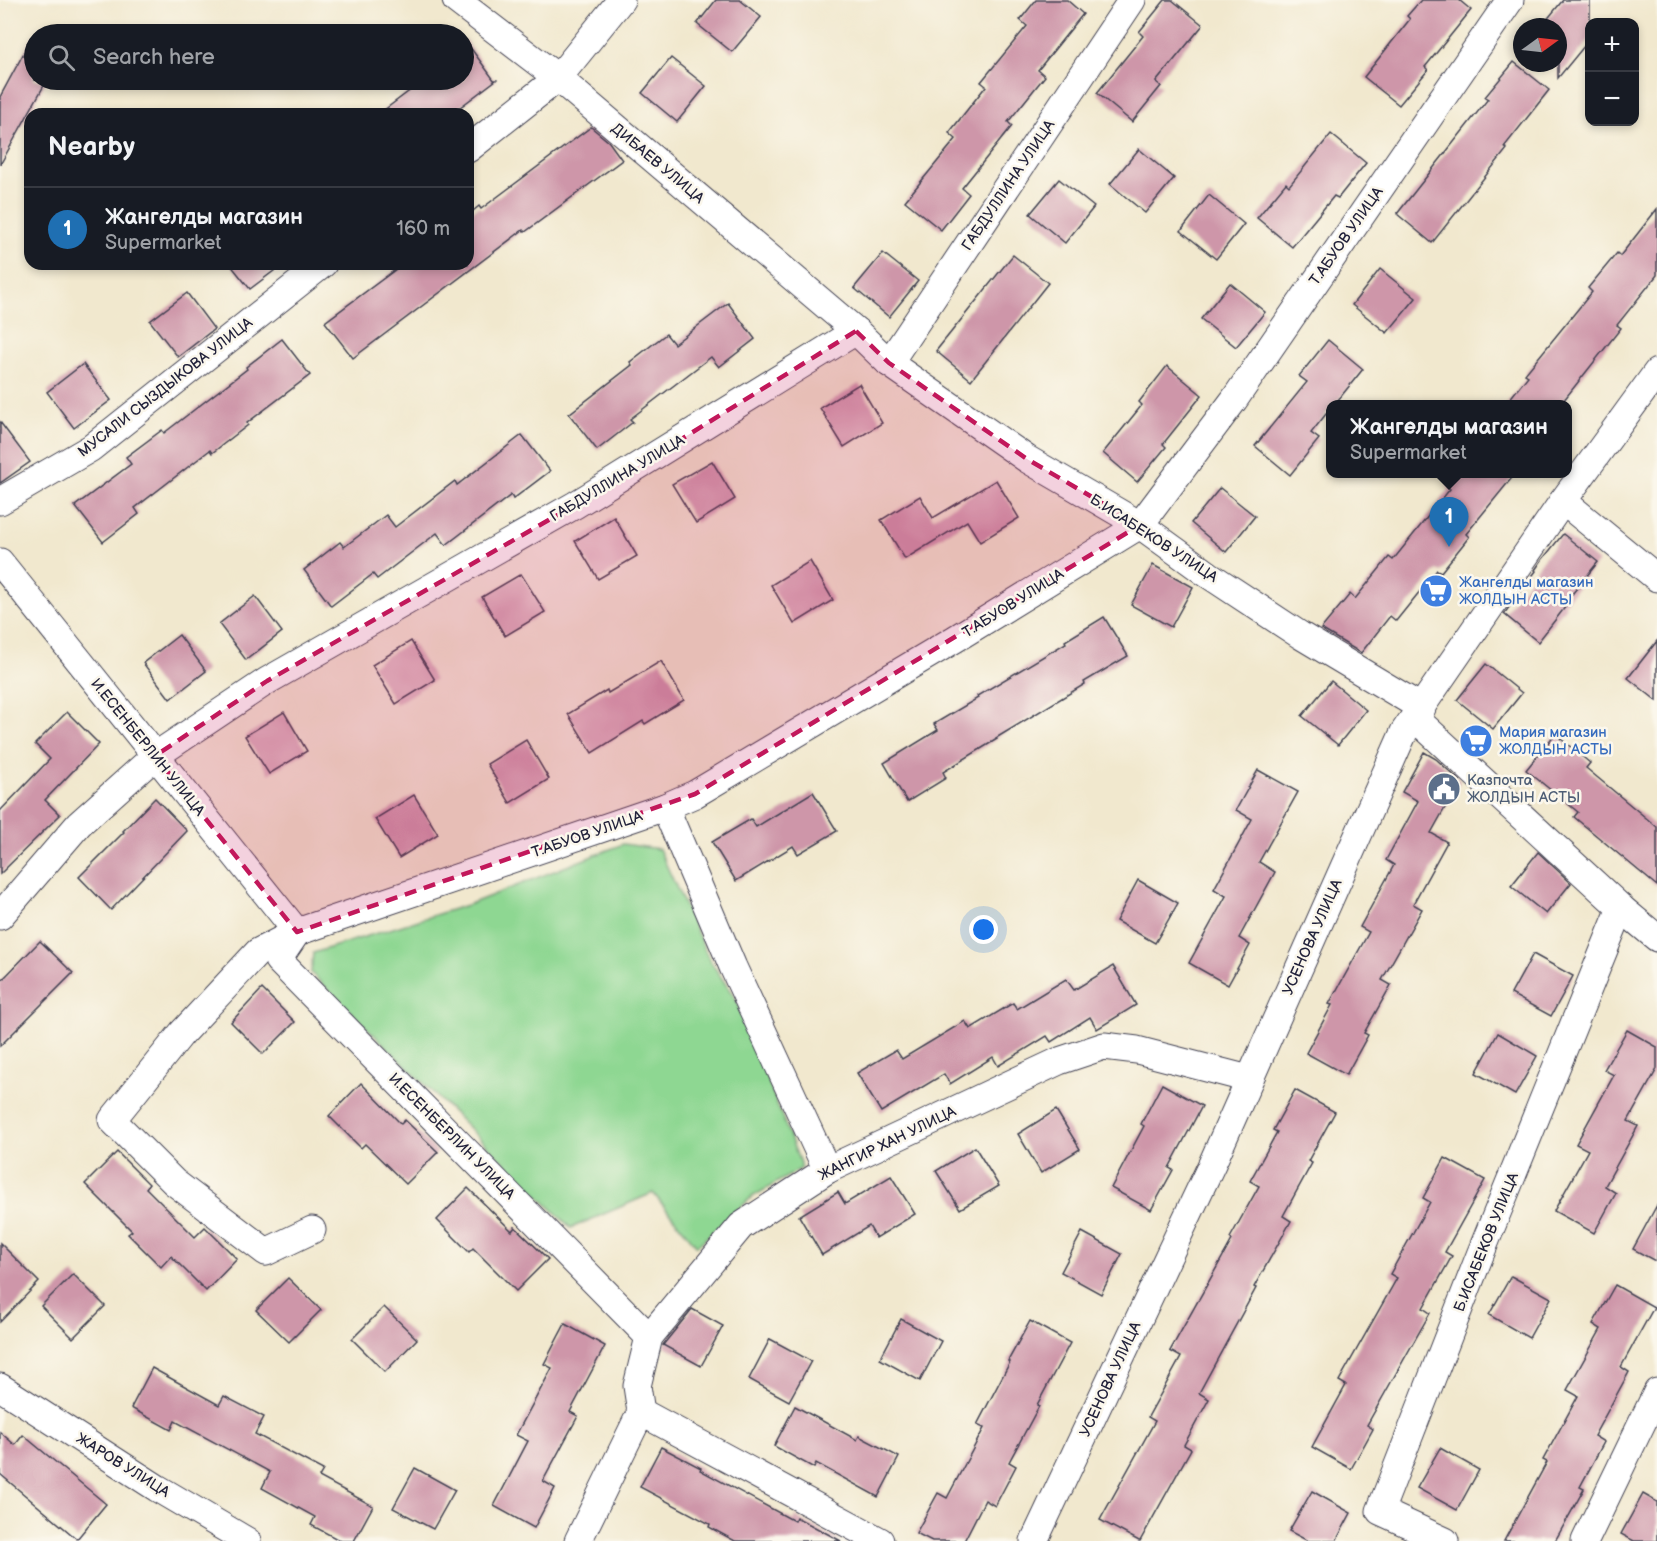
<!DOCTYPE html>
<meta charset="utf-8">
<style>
body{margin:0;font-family:"Balsamiq Sans",sans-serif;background:#242831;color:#f1f3f6}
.controls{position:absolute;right:18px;top:18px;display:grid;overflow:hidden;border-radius:12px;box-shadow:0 3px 9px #0003}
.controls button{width:54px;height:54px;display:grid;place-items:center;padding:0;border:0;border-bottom:2px solid #363941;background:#171b24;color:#f1f3f6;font:30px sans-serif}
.compass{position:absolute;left:1513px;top:18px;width:54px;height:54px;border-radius:50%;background:#171b24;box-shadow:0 3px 9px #0003;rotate:75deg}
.you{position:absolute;left:984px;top:930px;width:21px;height:21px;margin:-15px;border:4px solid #fff;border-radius:50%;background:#1a73e8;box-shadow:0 0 0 9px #1a73e833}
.badge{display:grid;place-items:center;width:39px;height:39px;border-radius:50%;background:#1f6fb2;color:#fff;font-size:20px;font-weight:700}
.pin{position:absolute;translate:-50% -50px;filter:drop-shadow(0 2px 3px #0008)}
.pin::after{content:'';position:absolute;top:32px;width:21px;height:18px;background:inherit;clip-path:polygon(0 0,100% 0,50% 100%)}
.popup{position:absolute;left:1326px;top:400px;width:246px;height:78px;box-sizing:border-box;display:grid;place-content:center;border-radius:12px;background:#171b24;filter:drop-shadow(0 2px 4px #0005);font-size:20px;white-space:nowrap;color:#9ea1a6}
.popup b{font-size:22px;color:#f1f3f6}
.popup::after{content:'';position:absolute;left:50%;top:100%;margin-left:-12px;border:12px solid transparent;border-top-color:#171b24}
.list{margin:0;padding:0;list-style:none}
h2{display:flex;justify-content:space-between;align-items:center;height:78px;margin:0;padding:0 24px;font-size:26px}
h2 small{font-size:20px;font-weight:400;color:#9ea1a6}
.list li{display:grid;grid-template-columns:39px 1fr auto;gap:18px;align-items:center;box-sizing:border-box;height:84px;padding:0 24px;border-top:2px solid #363941}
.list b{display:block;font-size:22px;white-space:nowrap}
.list p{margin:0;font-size:20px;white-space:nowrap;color:#9ea1a6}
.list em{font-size:20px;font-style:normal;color:#9ea1a6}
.icon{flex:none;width:33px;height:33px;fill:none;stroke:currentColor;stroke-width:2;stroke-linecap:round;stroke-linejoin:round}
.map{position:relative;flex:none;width:1657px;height:1541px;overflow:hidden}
.search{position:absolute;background:#171b24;box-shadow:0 3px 9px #0003;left:24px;top:24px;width:450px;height:66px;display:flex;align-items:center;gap:15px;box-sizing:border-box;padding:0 21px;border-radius:33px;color:#9ea1a6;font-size:22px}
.panel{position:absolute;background:#171b24;box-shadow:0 3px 9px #0003;left:24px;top:108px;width:450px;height:162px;border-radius:18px}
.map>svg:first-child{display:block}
.green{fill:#8ed792;stroke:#587c66;stroke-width:1.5}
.building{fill:#ce96a9}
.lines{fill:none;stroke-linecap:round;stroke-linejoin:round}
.street-casing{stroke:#414051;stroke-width:29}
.street{stroke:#fff;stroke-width:27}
.marked{fill:#c2185b;fill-opacity:0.2;stroke:#c2185b;stroke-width:4.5;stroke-dasharray:12 8;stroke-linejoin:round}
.labels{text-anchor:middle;stroke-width:5;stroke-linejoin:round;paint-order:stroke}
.street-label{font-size:15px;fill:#22223b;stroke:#fbf7ec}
.shop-label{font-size:15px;fill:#366cbe;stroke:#fbf7ec;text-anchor:start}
.service-label{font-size:15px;fill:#4e5e75;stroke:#fbf7ec;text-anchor:start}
</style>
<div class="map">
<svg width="1657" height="1541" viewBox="0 0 1657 1541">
<rect width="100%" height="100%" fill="#fbf7ec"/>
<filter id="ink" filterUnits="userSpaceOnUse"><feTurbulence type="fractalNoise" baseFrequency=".0167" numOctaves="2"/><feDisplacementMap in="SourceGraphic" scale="12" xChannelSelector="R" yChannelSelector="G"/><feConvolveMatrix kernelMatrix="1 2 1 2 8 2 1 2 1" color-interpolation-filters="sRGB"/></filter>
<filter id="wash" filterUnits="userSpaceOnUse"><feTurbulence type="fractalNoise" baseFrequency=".008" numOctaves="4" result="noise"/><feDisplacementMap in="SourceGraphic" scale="24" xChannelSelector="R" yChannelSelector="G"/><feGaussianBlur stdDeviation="1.35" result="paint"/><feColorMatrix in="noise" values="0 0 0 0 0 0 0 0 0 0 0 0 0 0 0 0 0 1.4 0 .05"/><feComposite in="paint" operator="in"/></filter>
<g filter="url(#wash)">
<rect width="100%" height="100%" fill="#f1e8ce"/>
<polygon class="green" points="623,844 659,849 709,959 737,1001 802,1168 752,1197 697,1246 653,1193 571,1228 311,973 313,953 470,904"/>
<g id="blocks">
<g class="building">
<polygon points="716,0 740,0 761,17 732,52 697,24"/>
<polygon points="1036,0 1067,0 1083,14 1038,70 1045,76 1008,122 1012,126 962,188 969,194 941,230 905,201 956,139 949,133 986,86 981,82 1027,26 1020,20"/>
<polygon points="1165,0 1172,0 1203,25 1156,82 1161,86 1132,122 1097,93 1143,36 1139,32"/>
<polygon points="1421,0 1459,0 1471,10 1425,67 1428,70 1399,105 1364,77 1410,19 1407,16"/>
<polygon points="1563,0 1590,0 1590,39 1558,78 1558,27 1541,27"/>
<polygon points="34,34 34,80 47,80 0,165 0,97"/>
<polygon points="464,39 494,80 496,80 451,114 379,114 424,80 464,80"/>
<polygon points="671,58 706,86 677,122 642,93"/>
<polygon points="1514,62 1549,90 1504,147 1507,149 1432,243 1397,214 1488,99 1485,97"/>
<polygon points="591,127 609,142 622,160 525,232 523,230 353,358 325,322 403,264 468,264 468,215 479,206 481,209"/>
<polygon points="1331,134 1366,163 1338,198 1334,196 1292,247 1257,218 1286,183 1289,186"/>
<polygon points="1139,149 1174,178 1145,213 1110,184"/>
<polygon points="1059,179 1094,207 1065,243 1030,214"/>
<polygon points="1209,195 1244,224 1216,259 1181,231"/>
<polygon points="1657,209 1657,275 1617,325 1621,328 1560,405 1505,405 1528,376 1525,374 1592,292 1588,288 1617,253 1620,256"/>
<polygon points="883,253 918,281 889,317 854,288"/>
<polygon points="1013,255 1048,283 971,380 936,351"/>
<polygon points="230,264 283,264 250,289"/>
<polygon points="1380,269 1416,298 1387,333 1352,305"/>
<polygon points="1230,283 1265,312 1236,347 1201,319"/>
<polygon points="187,293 214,329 178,357 150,321"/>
<polygon points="728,303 755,339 719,367 711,357 630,419 633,422 597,450 569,414 632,365 630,362 666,334 674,344"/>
<polygon points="282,339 310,375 247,423 248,425 212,453 210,450 135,508 139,514 103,542 75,506 131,464 126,457 162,430 164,433 247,369 246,367"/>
<polygon points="1328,340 1363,369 1334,405 1330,405 1330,409 1311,433 1319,439 1290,475 1255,446 1307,382 1299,376"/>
<polygon points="83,364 111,400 74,428 47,392"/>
<polygon points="1167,366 1202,395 1163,444 1166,447 1137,482 1103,453 1142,405 1139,402"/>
<polygon points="859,384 882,423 844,447 820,408"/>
<polygon points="0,422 30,462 0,483"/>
<polygon points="522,435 550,471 513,499 511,495 446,545 437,533 377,579 373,574 331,606 304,570 340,542 344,547 386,515 395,527 455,481 457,485"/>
<polygon points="712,461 735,499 696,523 672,484"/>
<polygon points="1457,474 1515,474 1466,534 1469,537 1441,572 1437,570 1396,621 1390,616 1361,653 1321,629 1350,594 1355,599 1389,557 1393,560 1450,489 1447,486"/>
<polygon points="996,480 1019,518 980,542 967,521 905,559 881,520 920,496 933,518"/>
<polygon points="1220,488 1255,516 1226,552 1191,523"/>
<polygon points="614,517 637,556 598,579 575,541"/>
<polygon points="1563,534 1598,562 1564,604 1566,606 1538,642 1504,614 1536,571 1535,570 1542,560"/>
<polygon points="810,561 833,600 794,624 771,585"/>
<polygon points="1153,565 1193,587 1171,627 1131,605"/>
<polygon points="521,574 545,612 505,636 482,597"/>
<polygon points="255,596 282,632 246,660 219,624"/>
<polygon points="1104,617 1128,656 1084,682 1085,684 996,738 997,739 943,772 946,778 907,802 884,763 938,730 934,724 978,698 977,696 1066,643 1065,641"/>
<polygon points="179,635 206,671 170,699 143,663"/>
<polygon points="411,641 435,680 396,704 372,665"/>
<polygon points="1657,641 1657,701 1628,678"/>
<polygon points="661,661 684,700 645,724 643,721 592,753 568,714 607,690 608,693"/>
<polygon points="1486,664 1522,693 1493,729 1457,700"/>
<polygon points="1331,681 1366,710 1338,745 1302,716"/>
<polygon points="67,712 99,744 45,800 60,815 0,874 0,811 50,759 35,744"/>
<polygon points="284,712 307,751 269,774 245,736"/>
<polygon points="1555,734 1590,763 1586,768 1657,827 1657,886 1574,817 1578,812 1526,770"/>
<polygon points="526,740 549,779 510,803 487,764"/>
<polygon points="1424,752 1436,759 1460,781 1431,833 1447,842 1413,904 1422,909 1382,980 1391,985 1364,1033 1368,1035 1346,1075 1306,1053 1332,1005 1329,1004 1369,932 1360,927 1394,865 1386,860 1418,801 1402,792"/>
<polygon points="1258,770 1298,792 1259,862 1275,872 1239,938 1250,945 1228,985 1189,963 1226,896 1214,889 1252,819 1236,810"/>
<polygon points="813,792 837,831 798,854 793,846 736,881 712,842 751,819 756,827"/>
<polygon points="414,795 438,834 399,858 375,819"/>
<polygon points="155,798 187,831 111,910 79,877 124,832 123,831"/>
<polygon points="1538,852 1571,883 1546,914 1511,886"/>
<polygon points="1138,880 1178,903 1155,943 1116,921"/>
<polygon points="40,941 73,973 0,1046 0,982"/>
<polygon points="1533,954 1573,976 1551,1016 1511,994"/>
<polygon points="1113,966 1136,1005 1097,1029 1090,1017 1051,1042 1047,1036 998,1066 993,1057 950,1084 944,1074 881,1112 857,1073 896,1050 902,1059 965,1021 970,1029 1013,1003 1017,1009 1066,979 1074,990"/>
<polygon points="262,989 295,1022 263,1054 231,1022"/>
<polygon points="1627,1030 1657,1047 1657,1069 1628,1121 1638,1126 1605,1186 1616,1193 1594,1233 1554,1211 1588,1150 1576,1144 1614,1075 1604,1070"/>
<polygon points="1498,1033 1537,1056 1515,1095 1476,1073"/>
<polygon points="361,1083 401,1124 405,1120 438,1152 406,1184 365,1144 361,1148 329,1116"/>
<polygon points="1162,1084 1202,1106 1169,1168 1173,1170 1151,1210 1111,1188 1144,1126 1141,1124"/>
<polygon points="1295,1090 1335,1112 1308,1161 1312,1163 1283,1216 1291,1221 1254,1287 1256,1288 1199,1393 1209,1399 1184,1445 1191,1449 1140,1541 1139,1541 1100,1520 1155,1421 1148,1417 1181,1357 1170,1351 1232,1240 1230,1238 1259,1186 1250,1181 1277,1132 1273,1130"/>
<polygon points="1056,1110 1080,1149 1041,1173 1018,1134"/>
<polygon points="975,1147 999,1186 960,1209 936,1171"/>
<polygon points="117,1152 149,1184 146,1188 195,1237 205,1227 237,1259 206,1291 171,1256 161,1267 128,1234 132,1231 85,1184"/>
<polygon points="1445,1158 1485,1180 1445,1252 1452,1256 1423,1308 1430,1313 1367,1425 1373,1429 1351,1469 1312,1447 1346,1385 1339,1381 1397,1278 1390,1274 1430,1202 1423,1198"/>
<polygon points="891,1176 915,1214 876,1238 869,1226 822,1255 799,1216 838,1192 845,1204"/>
<polygon points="468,1188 512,1231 515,1227 548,1259 516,1291 473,1248 469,1252 437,1220"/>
<polygon points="1657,1205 1657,1262 1633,1249"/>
<polygon points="1082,1232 1122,1254 1101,1294 1061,1272"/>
<polygon points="0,1243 39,1282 0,1322"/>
<polygon points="73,1274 105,1306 73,1338 41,1306"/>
<polygon points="1511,1276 1551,1298 1529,1338 1489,1315"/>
<polygon points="288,1278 321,1310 289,1342 256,1310"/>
<polygon points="1615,1285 1654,1307 1621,1367 1629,1372 1594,1436 1604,1442 1580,1487 1584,1489 1555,1541 1504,1541 1547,1462 1543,1460 1578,1396 1567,1390 1601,1329 1593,1324"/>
<polygon points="384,1307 417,1339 385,1372 352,1339"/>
<polygon points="692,1309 723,1326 701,1366 663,1345"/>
<polygon points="901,1319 941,1341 920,1381 880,1359"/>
<polygon points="1030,1321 1070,1343 1037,1405 1039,1406 1009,1462 1016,1466 995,1506 985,1500 964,1541 932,1541 916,1533 938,1493 947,1498 984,1428 977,1425 1010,1362 1008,1361"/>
<polygon points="565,1324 605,1346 570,1412 578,1416 543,1481 555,1488 534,1528 494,1506 528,1441 516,1435 552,1368 544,1364"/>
<polygon points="770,1339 811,1361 789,1401 749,1379"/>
<polygon points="152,1368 219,1405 224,1396 264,1417 255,1434 323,1470 319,1477 373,1506 354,1541 341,1541 311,1525 315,1517 262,1488 270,1472 175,1421 171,1430 131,1408"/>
<polygon points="795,1406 857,1440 859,1436 899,1457 878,1497 816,1463 814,1468 774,1446"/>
<polygon points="0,1432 15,1445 23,1435 106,1504 77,1539 0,1474"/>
<polygon points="661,1447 701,1468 700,1470 794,1521 796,1517 841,1541 735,1541 709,1527 710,1524 640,1487"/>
<polygon points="1440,1448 1479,1470 1457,1510 1417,1488"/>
<polygon points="415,1468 455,1490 433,1529 393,1508"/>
<polygon points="1312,1491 1351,1513 1336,1541 1308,1541 1289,1531"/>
<polygon points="1643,1494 1657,1502 1657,1541 1634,1541 1621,1534"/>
</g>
</g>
</g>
<g filter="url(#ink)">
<use href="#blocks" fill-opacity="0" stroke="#414051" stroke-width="1.5"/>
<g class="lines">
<defs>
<g id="street">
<polyline points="456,0 558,78 856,331"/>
<polyline points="468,149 558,78 621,0"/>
<polyline points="889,363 1027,459 1140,525 1209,575 1300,635 1422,708"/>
<polyline points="0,501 91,448 323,264"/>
<polyline points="1563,501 1657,578"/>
<polyline points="0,562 297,932 278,960 649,1337"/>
<polyline points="1415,718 1621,908 1657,938"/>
<polyline points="665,807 733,967 827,1170"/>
<polyline points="0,916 79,824 155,756 267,681 575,505 856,331 889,363 1132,0"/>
<polyline points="312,1230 266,1252 174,1182 112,1120 182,1033 258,952 297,932 665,807 695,794 955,639 1140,525 1234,400 1510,0"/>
<polyline points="0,1387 157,1488 247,1541"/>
<polyline points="641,1412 880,1541"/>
<polyline points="578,1541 641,1412 637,1386 649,1337 741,1226 827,1170 1059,1061 1104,1046 1137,1050 1249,1079"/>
<polyline points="1034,1541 1212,1164 1404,732 1563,501 1657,372"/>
<polyline points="1445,1541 1380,1511 1480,1255 1621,908"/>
<polyline points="1585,1541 1657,1392"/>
</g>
</defs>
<use href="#street" class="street-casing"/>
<use href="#street" class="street"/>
</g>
</g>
<path class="marked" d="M856,331L889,363L1027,459L1140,525L695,794L297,932L155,756L267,681L575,505Z"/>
<defs>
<symbol id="supermarket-disc" viewBox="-11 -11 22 22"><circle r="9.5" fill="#3f7fe0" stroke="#fbf7ec"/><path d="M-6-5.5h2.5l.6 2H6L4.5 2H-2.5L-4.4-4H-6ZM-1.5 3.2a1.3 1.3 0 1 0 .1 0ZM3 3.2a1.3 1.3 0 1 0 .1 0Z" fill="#fff"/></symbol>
<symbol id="civic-disc" viewBox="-11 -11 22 22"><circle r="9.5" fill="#5c6f8a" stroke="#fbf7ec"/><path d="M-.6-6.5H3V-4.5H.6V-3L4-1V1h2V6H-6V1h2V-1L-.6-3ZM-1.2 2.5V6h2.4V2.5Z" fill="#fff"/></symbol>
</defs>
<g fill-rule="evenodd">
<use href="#supermarket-disc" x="1417" y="572" width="38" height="38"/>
<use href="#supermarket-disc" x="1457" y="722" width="38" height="38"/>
<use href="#civic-disc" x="1425" y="770" width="38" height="38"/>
</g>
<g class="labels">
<g class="street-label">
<text transform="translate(658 163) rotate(40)" y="5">ДИБАЕВ УЛИЦА</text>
<text transform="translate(1008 185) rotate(-56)" y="5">ГАБДУЛЛИНА УЛИЦА</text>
<text transform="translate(1346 236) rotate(-55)" y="5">Т.АБУОВ УЛИЦА</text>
<text transform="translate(165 387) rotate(-38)" y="5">МУСАЛИ СЫЗДЫКОВА УЛИЦА</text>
<text transform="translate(617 478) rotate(-31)" y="5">ГАБДУЛЛИНА УЛИЦА</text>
<text transform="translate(1154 538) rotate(33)" y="5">Б.ИСАБЕКОВ УЛИЦА</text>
<text transform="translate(1013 603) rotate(-32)" y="5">Т.АБУОВ УЛИЦА</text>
<text transform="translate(148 747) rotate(51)" y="5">И.ЕСЕНБЕРЛИН УЛИЦА</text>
<text transform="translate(587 834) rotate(-19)" y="5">Т.АБУОВ УЛИЦА</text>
<text transform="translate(1312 937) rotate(-66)" y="5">УСЕНОВА УЛИЦА</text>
<text transform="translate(452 1136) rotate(45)" y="5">И.ЕСЕНБЕРЛИН УЛИЦА</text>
<text transform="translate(887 1143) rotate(-26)" y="5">ЖАНГИР ХАН УЛИЦА</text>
<text transform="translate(1486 1242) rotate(-68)" y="5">Б.ИСАБЕКОВ УЛИЦА</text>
<text transform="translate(1110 1379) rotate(-65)" y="5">УСЕНОВА УЛИЦА</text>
<text transform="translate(123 1465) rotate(32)" y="5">ЖАРОВ УЛИЦА</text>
</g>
<g class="shop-label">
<text x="1459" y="587">Жангелды магазин<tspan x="1459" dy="17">ЖОЛДЫН АСТЫ</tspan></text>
<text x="1499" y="737">Мария магазин<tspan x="1499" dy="17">ЖОЛДЫН АСТЫ</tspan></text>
</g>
<g class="service-label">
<text x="1467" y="785">Казпочта<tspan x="1467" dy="17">ЖОЛДЫН АСТЫ</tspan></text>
</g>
</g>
</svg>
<div class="controls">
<button>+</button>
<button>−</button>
</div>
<svg class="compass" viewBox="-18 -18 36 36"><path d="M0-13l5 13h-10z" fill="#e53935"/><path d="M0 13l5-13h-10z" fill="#9ea1a6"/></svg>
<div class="you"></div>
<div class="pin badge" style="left:1449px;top:547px">1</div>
<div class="popup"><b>Жангелды магазин</b>Supermarket</div>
<div class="search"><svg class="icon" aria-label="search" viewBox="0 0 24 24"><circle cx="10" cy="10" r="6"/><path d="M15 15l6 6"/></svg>Search here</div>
<section class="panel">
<h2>Nearby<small></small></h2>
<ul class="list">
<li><span class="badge">1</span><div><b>Жангелды магазин</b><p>Supermarket</p></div><em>160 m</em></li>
</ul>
</section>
</div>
